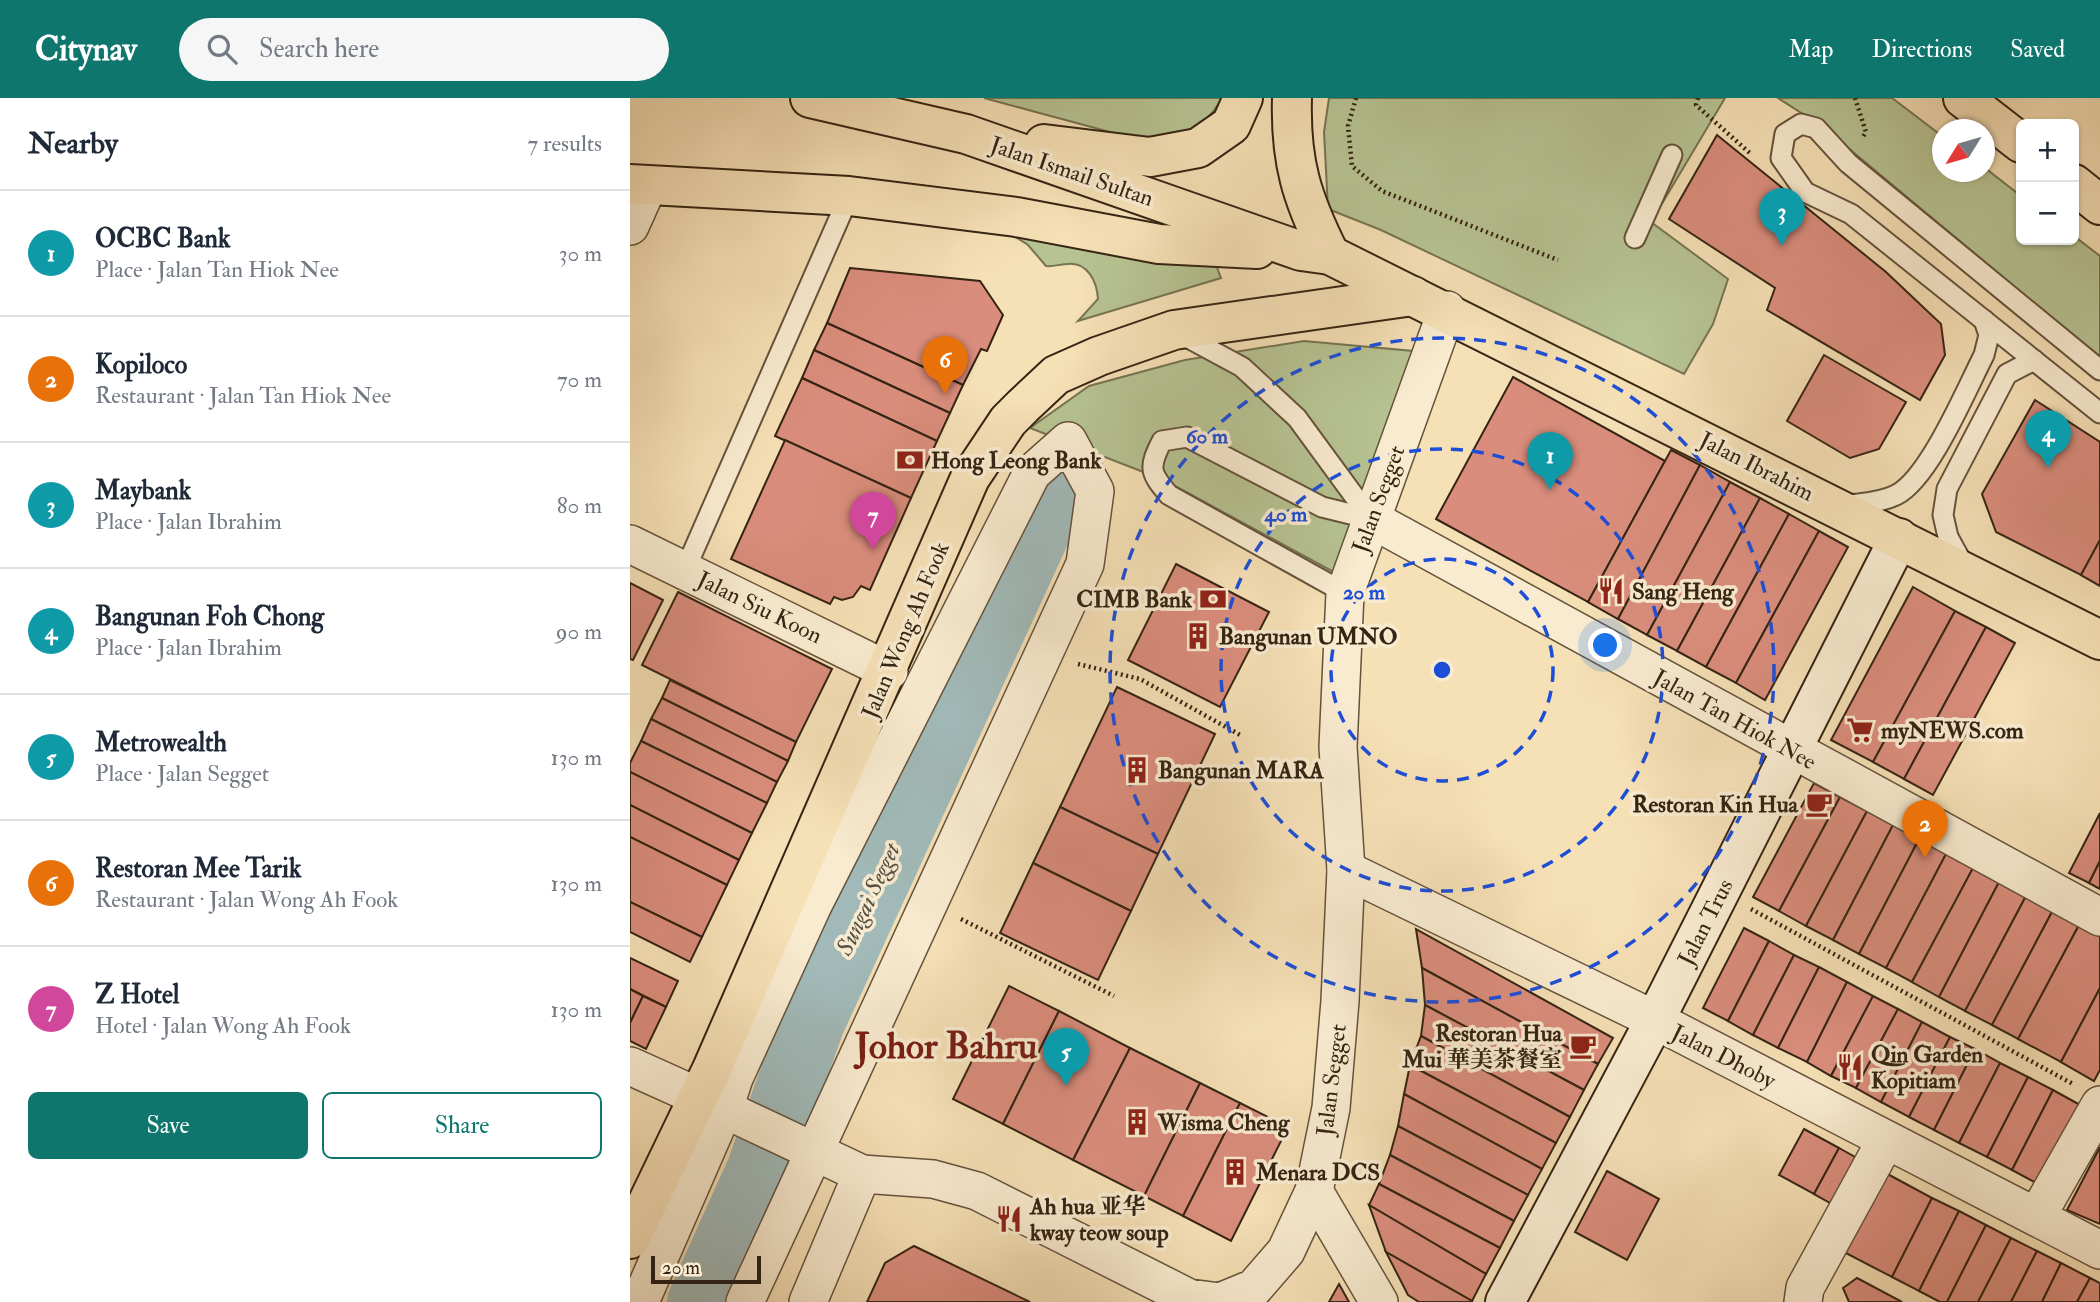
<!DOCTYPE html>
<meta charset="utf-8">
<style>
body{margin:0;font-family:"IM FELL Double Pica","Noto Serif SC",serif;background:#f6f6f7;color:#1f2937}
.controls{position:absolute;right:21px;top:21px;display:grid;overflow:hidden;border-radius:10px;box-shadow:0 2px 5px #0004}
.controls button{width:63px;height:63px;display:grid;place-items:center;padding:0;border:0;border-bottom:2px solid #e0e1e3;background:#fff;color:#1f2937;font:35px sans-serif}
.compass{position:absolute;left:1302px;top:21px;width:63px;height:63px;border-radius:50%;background:#fff;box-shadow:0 2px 5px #0004;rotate:233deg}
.scale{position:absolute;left:21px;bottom:18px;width:110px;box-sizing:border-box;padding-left:7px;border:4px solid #352413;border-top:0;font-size:19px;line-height:24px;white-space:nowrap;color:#352413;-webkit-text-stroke:5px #f9ebd0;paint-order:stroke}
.you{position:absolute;left:976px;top:548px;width:24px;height:24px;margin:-18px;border:5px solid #fff;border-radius:50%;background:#1a73e8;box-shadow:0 0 0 10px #1a73e833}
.badge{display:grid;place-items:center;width:46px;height:46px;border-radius:50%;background:#0f766e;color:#fff;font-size:23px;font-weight:700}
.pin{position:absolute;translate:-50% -58px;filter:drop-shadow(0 2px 4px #0008)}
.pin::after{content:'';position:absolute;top:37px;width:24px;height:21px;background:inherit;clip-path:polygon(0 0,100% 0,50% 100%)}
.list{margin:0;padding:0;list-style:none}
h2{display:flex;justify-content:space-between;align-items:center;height:91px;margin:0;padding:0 28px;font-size:30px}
h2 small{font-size:23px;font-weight:400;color:#747a83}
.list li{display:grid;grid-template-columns:46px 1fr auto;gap:21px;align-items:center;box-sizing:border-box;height:126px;padding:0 28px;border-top:2px solid #e0e1e3}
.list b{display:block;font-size:26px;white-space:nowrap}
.list p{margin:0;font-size:23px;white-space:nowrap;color:#747a83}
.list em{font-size:23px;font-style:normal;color:#747a83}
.actions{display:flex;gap:14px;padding:21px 28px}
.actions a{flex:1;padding:16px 0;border:2px solid #0f766e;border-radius:10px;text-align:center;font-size:24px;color:#0f766e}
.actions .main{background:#0f766e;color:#fff}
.icon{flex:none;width:38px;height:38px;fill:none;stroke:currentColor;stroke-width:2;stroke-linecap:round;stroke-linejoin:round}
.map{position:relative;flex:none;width:1470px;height:1204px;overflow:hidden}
header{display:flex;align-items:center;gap:42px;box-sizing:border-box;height:98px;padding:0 35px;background:#0f766e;color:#fff}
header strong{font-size:33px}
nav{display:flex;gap:38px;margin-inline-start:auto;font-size:24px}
.search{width:490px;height:63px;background:#f6f6f7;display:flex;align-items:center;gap:18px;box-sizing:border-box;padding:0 24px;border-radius:38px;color:#747a83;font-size:26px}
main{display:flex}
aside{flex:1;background:#fff}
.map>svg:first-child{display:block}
.green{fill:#b7c392;stroke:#767452;stroke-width:2}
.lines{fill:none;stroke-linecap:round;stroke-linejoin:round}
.river{stroke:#a1bab9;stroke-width:66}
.building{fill:#da8d7c;stroke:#352413;stroke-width:2}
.lane-casing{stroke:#65533c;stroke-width:23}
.street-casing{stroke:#65533c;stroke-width:40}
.secondary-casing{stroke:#352413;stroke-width:42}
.primary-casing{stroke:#352413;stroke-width:42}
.path{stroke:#352413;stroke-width:4.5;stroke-dasharray:2 3.5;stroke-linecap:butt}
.lane{stroke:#f9ebd0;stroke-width:19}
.street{stroke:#f9ebd0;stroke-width:37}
.secondary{stroke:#f9ebd0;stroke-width:38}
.primary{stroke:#f6e0b6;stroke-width:38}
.ring{fill:none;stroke:#1d4ed8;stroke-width:3.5;stroke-dasharray:12 9}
.labels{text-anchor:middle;stroke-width:7;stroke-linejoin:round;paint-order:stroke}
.street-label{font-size:23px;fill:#352413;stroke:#f9ebd0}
.poi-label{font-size:23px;font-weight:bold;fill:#352413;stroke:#f9ebd0;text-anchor:start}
.water-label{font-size:24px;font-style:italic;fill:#555145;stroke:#f9ebd0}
.town-label{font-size:37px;font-weight:bold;fill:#7a1f14;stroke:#f9ebd0}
.centre{fill:#1d4ed8;stroke:#f9ebd0;stroke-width:3.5}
.ring-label{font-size:21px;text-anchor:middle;font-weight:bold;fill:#1d4ed8;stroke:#f9ebd0;stroke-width:7;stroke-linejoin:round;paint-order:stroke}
</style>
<header>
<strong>Citynav</strong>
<div class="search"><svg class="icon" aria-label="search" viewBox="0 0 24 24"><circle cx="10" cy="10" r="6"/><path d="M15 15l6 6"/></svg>Search here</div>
<nav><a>Map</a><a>Directions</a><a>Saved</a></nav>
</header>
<main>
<aside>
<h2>Nearby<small>7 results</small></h2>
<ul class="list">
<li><span class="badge" style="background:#0f9aa8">1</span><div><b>OCBC Bank</b><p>Place · Jalan Tan Hiok Nee</p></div><em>30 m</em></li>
<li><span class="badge" style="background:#e8710a">2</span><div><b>Kopiloco</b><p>Restaurant · Jalan Tan Hiok Nee</p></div><em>70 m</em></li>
<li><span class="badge" style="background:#0f9aa8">3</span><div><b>Maybank</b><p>Place · Jalan Ibrahim</p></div><em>80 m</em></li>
<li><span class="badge" style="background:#0f9aa8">4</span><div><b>Bangunan Foh Chong</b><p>Place · Jalan Ibrahim</p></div><em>90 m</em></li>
<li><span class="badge" style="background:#0f9aa8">5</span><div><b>Metrowealth</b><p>Place · Jalan Segget</p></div><em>130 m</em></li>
<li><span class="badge" style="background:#e8710a">6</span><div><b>Restoran Mee Tarik</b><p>Restaurant · Jalan Wong Ah Fook</p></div><em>130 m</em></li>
<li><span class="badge" style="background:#d1479c">7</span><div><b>Z Hotel</b><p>Hotel · Jalan Wong Ah Fook</p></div><em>130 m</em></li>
</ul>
<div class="actions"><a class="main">Save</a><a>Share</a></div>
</aside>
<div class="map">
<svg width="1470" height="1204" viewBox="0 0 1470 1204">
<rect width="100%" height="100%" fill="#f6e0b6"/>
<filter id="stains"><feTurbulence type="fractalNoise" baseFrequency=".00286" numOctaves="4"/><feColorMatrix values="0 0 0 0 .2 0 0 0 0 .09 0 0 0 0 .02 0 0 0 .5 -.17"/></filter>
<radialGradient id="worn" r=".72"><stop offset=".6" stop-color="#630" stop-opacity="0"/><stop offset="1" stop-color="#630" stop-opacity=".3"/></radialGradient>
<g class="green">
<path d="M354,0H592C571,38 542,44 502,40Z"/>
<polygon points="699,0 1095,0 1021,124 1098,181 1083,226 1054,276 751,132 698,111 694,34"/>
<polygon points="1148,0 1262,0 1312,38 1312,74 1354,74 1355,70 1391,98 1391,142 1444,142 1444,138 1470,158 1470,260 1193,29"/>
<path d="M384,138L586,167L591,180L448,223L468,201C467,184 458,164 438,166C430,166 424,169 416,168L398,147Z"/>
<polygon points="674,243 794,254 711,478 534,382 400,330 459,288 555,262"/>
</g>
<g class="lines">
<polyline class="river" points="70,1204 129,1073 182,924 421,404"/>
</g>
<g class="building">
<polygon points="1087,37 1256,174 1311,226 1315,257 1290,302 1137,212 1145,190 1039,121"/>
<polygon points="220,170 350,183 373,217 357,253 351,251 333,287 197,225"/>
<polygon points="197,225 333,287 320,315 184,252"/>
<polygon points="184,252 320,315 307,343 172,280"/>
<polygon points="1194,257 1276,304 1249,351 1220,360 1157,323"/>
<polygon points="883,279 1035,363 958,504 806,421"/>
<polygon points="172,280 307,343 281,400 145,338"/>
<polygon points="1405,302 1470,344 1470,442 1451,477 1366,434 1352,396"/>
<polygon points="155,342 281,400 240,492 231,488 223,499 212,502 204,499 200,506 101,461"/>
<polygon points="1041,352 1070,367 988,521 958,504"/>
<polygon points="1070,367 1100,384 1017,537 988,521"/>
<polygon points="1100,384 1130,400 1047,553 1017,537"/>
<polygon points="1130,400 1159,416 1076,569 1047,553"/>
<polygon points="1159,416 1189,433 1106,585 1076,569"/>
<polygon points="1189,433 1218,449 1135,602 1106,585"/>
<polygon points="1470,442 1470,488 1451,477"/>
<polygon points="546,466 639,514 590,609 498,562"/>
<polygon points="0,485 33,502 3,562 0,561"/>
<polygon points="1283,489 1325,513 1243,664 1201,642"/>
<polygon points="48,494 202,571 166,644 12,567"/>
<polygon points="1325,513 1356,529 1274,681 1243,664"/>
<polygon points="1356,529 1385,545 1303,697 1274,681"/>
<polygon points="40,582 166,644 158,663 32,600"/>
<polygon points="487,589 585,636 528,756 430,709"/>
<polygon points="32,600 158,663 147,684 21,621"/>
<polygon points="21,621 147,684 137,705 11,643"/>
<polygon points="11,643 137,705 122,735 0,674 0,665"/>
<polygon points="0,674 122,735 109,762 0,707"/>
<polygon points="1184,685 1210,699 1149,813 1123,799"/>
<polygon points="1210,699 1237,713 1176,828 1149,813"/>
<polygon points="0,707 109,762 97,787 0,739"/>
<polygon points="430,709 528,756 501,813 403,765"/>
<polygon points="1237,713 1263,727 1203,842 1176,828"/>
<polygon points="1470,715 1470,763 1459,785 1439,775"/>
<polygon points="1263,727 1289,741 1229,856 1203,842"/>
<polygon points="0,739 97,787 72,839 0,804"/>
<polygon points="1289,741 1316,756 1256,870 1229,856"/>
<polygon points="1316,756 1343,770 1282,884 1256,870"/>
<polygon points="1470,763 1470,791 1459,785"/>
<polygon points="403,765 501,813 468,882 370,835"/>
<polygon points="1343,770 1369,784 1309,899 1282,884"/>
<polygon points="1369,784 1396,798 1335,913 1309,899"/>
<polygon points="1396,798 1423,812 1362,927 1335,913"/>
<polygon points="0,804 72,839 60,864 0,834"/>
<polygon points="1423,812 1449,827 1388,941 1362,927"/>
<polygon points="1449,827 1470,838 1470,890 1431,964 1388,941"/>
<polygon points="1114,830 1139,843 1098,923 1073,910"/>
<polygon points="786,831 983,940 968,966 792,870"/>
<polygon points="1139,843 1164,857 1123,937 1098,923"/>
<polygon points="1164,857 1189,869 1148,950 1123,937"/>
<polygon points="0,860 48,883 36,909 0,891"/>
<polygon points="1189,869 1217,884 1177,964 1148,950"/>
<polygon points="792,870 968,966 954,992 795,907"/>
<polygon points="1217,884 1243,898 1201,978 1177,964"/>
<polygon points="379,888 429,913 373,1026 323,1001"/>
<polygon points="1470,890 1470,972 1464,983 1431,964"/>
<polygon points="0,891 13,898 0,925"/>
<polygon points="13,898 36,909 16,951 0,943 0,925"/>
<polygon points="1243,898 1268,911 1226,990 1201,978"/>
<polygon points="795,907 954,992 940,1019 791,938"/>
<polygon points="1268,911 1292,924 1251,1004 1226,990"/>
<polygon points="429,913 500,950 443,1062 373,1026"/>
<polygon points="1292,924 1320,939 1279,1019 1251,1004"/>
<polygon points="791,938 940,1019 926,1045 780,967"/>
<polygon points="1320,939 1345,951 1304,1032 1279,1019"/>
<polygon points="500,950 570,985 514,1098 443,1062"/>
<polygon points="1345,951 1370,965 1329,1045 1304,1032"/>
<polygon points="1370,965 1398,979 1357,1059 1329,1045"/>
<polygon points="780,967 926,1045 912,1071 774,996"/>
<polygon points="1398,979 1423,992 1382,1072 1357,1059"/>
<polygon points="570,985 610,1005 553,1118 514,1098"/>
<polygon points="1423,992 1452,1008 1410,1087 1382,1072"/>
<polygon points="774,996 912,1071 898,1097 768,1028"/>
<polygon points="610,1005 658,1029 601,1143 553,1118"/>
<polygon points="768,1028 898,1097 884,1123 760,1057"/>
<polygon points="1174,1031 1209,1050 1184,1096 1149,1077"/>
<polygon points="1470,1049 1470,1126 1437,1112"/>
<polygon points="1209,1050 1234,1064 1209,1110 1184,1096"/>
<polygon points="760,1057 884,1123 870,1150 749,1086"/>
<polygon points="977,1073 1029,1101 997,1162 945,1134"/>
<polygon points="1252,1073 1302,1100 1262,1179 1212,1153"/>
<polygon points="749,1086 870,1150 856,1176 739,1107"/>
<polygon points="1302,1100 1329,1113 1289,1193 1262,1179"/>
<polygon points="739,1107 856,1176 842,1203 756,1154"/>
<polygon points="1329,1113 1356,1127 1317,1204 1310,1204 1289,1193"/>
<polygon points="1356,1127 1381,1140 1348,1204 1317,1204"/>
<polygon points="1381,1140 1407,1153 1381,1204 1348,1204"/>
<polygon points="284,1148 400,1204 237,1204 255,1165"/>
<polygon points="1407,1153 1431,1165 1412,1204 1381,1204"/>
<polygon points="756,1154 842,1203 841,1204 789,1204 778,1197"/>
<polygon points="1431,1165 1460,1180 1447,1204 1412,1204"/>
<polygon points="1227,1180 1272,1204 1219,1204 1213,1190"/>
<polygon points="1460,1180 1470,1185 1470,1204 1447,1204"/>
<polygon points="709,1186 719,1204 699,1204"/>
</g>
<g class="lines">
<defs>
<g id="lane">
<polyline points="1005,140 1042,57"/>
<polyline points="549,235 612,269 667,320 741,421"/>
<polyline points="1470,272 1218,65 1186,30 1171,26 1155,36 1151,60 1175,94 1221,116 1470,315"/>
<path d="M1214,408C1231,405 1250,405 1266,397C1299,381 1336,292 1354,257L1359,237L1354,222"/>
<polyline points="1335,470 1318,439 1313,417 1317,391 1377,276 1404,262"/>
<polyline points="55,472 219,98"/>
<path d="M715,495L539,397C520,375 518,370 532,343L557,339L692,409L741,421"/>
</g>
<g id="street">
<polyline points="0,128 18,88"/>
<polyline points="741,421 1470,819"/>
<polyline points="0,446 259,573"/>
<polyline points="716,772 1025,922 1470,1152"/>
<polyline points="0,968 69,999"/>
<polyline points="94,1011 232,1076 303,1081 347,1093 559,1200 590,1204 624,1190 656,1153 684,1093 701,1010 710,903 716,772 708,649 715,495 817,212"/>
<polyline points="684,1093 749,1204"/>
<polyline points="1407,1118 1470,1007"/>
<polyline points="10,1204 94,1011 104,980 182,809 402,375 438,343 465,393 455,466 115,1204"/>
<polyline points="178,1204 232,1076"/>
<polyline points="1173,1204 1175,1190 1256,1042"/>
</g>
<polyline id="secondary" points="875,1204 1025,922 1269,440"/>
<g id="primary">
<polyline points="180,0 336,36 671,153 700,157 1470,542"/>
<path d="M662,0C660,64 672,101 700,157"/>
<polyline points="1333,0 1391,45"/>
<polyline points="414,46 520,59 568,50 601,27 613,0"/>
<polyline points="0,86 219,98 386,119 529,146 627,151"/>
<polyline points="1444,86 1470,107"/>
<polyline points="0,1141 82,971 340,380 378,323 393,308 426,277 469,258 544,232 783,198"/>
</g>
</defs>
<use href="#lane" class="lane-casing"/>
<use href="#street" class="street-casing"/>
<use href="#secondary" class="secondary-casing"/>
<use href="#primary" class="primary-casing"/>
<g class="path">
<polyline points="726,0 718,28 722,68 752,93 928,162"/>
<polyline points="1068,0 1066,7 1122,57"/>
<polyline points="1225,0 1236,34 1233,39"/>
<polyline points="448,566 510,581 612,638"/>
<polyline points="1121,811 1443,986"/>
<polyline points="331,821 484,898"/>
</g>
<use href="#lane" class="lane"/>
<use href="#street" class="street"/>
<use href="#secondary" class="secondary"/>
<use href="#primary" class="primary"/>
</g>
<g class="ring">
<circle cx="812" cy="572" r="111"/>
<circle cx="812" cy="572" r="221"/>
<circle cx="812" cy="572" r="332"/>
</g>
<defs>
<symbol id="bank-bare" viewBox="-9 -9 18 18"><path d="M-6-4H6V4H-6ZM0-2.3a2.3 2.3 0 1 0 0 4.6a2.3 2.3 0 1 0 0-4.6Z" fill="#8f2418" stroke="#f9ebd0" stroke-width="2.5" paint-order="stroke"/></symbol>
<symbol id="restaurant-bare" viewBox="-9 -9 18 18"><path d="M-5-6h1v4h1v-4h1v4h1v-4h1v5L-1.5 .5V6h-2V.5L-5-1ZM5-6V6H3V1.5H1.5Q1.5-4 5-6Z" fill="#8f2418" stroke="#f9ebd0" stroke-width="2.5" paint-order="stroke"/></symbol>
<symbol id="building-bare" viewBox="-9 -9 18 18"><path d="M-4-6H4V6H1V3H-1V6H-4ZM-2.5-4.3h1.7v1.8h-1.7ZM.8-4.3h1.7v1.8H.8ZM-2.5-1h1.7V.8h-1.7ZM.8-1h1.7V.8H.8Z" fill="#8f2418" stroke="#f9ebd0" stroke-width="2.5" paint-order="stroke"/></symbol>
<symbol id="supermarket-bare" viewBox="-9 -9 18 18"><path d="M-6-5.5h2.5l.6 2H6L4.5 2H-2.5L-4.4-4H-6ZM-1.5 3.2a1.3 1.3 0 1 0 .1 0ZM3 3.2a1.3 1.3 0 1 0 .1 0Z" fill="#8f2418" stroke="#f9ebd0" stroke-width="2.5" paint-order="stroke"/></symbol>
<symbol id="cafe-bare" viewBox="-9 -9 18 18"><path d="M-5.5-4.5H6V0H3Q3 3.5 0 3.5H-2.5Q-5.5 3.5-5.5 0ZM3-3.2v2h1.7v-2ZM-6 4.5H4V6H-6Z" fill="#8f2418" stroke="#f9ebd0" stroke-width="2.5" paint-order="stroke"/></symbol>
</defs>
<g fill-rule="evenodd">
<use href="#bank-bare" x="261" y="343" width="38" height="38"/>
<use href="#restaurant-bare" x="962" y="474" width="38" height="38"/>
<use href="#bank-bare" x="564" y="482" width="38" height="38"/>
<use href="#building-bare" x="549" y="519" width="38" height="38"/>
<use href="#supermarket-bare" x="1211" y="613" width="38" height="38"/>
<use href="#building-bare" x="488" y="653" width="38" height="38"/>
<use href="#cafe-bare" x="1170" y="687" width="38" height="38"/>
<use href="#cafe-bare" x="934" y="929" width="38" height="38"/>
<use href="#restaurant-bare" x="1201" y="950" width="38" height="38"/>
<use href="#building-bare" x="488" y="1005" width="38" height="38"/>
<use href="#building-bare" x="586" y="1055" width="38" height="38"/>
<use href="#restaurant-bare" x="360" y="1102" width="38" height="38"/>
</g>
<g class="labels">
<g class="street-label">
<text transform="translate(442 73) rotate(19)" y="8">Jalan Ismail Sultan</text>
<text transform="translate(1127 368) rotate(27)" y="8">Jalan Ibrahim</text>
<text transform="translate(748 401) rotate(-70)" y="8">Jalan Segget</text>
<text transform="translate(130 509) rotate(26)" y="8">Jalan Siu Koon</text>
<text transform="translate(275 532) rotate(-67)" y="8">Jalan Wong Ah Fook</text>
<text transform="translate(1105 621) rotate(29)" y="8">Jalan Tan Hiok Nee</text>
<text transform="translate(1075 824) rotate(-63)" y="8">Jalan Trus</text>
<text transform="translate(1094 958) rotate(27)" y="8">Jalan Dhoby</text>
<text transform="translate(701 982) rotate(-83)" y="8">Jalan Segget</text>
</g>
<g class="poi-label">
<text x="301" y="370">Hong Leong Bank</text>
<text x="1002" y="501">Sang Heng</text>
<text x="562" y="509" text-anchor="end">CIMB Bank</text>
<text x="589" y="546">Bangunan UMNO</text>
<text x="1251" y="640">myNEWS.com</text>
<text x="528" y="680">Bangunan MARA</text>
<text x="1168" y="714" text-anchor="end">Restoran Kin Hua</text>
<text x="932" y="943" text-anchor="end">Restoran Hua<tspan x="932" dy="26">Mui 華美茶餐室</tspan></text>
<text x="1241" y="964">Qin Garden<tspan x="1241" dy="26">Kopitiam</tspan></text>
<text x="528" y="1032">Wisma Cheng</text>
<text x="626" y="1082">Menara DCS</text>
<text x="400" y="1116">Ah hua 亚华<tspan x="400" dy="26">kway teow soup</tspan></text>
</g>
<g class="water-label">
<text transform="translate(238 801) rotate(-65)" y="8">Sungai Segget</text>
</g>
<g class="town-label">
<text x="316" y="960">Johor Bahru</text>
</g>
</g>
<circle cx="812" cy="572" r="10" class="centre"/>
<g class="ring-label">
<text x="577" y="345">60 m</text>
<text x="656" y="423">40 m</text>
<text x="734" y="501">20 m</text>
</g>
<rect width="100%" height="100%" filter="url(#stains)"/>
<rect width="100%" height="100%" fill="url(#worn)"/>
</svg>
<div class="controls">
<button>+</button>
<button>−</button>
</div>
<svg class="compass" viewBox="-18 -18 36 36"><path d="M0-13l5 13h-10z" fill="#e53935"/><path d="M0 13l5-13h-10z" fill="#747a83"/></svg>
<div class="scale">20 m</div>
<div class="you"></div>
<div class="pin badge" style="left:920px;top:392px;background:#0f9aa8">1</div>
<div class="pin badge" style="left:1295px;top:760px;background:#e8710a">2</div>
<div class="pin badge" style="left:1152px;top:148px;background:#0f9aa8">3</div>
<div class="pin badge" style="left:1418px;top:370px;background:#0f9aa8">4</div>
<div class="pin badge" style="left:436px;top:988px;background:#0f9aa8">5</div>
<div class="pin badge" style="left:315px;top:296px;background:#e8710a">6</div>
<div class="pin badge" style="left:243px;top:452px;background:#d1479c">7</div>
</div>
</main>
